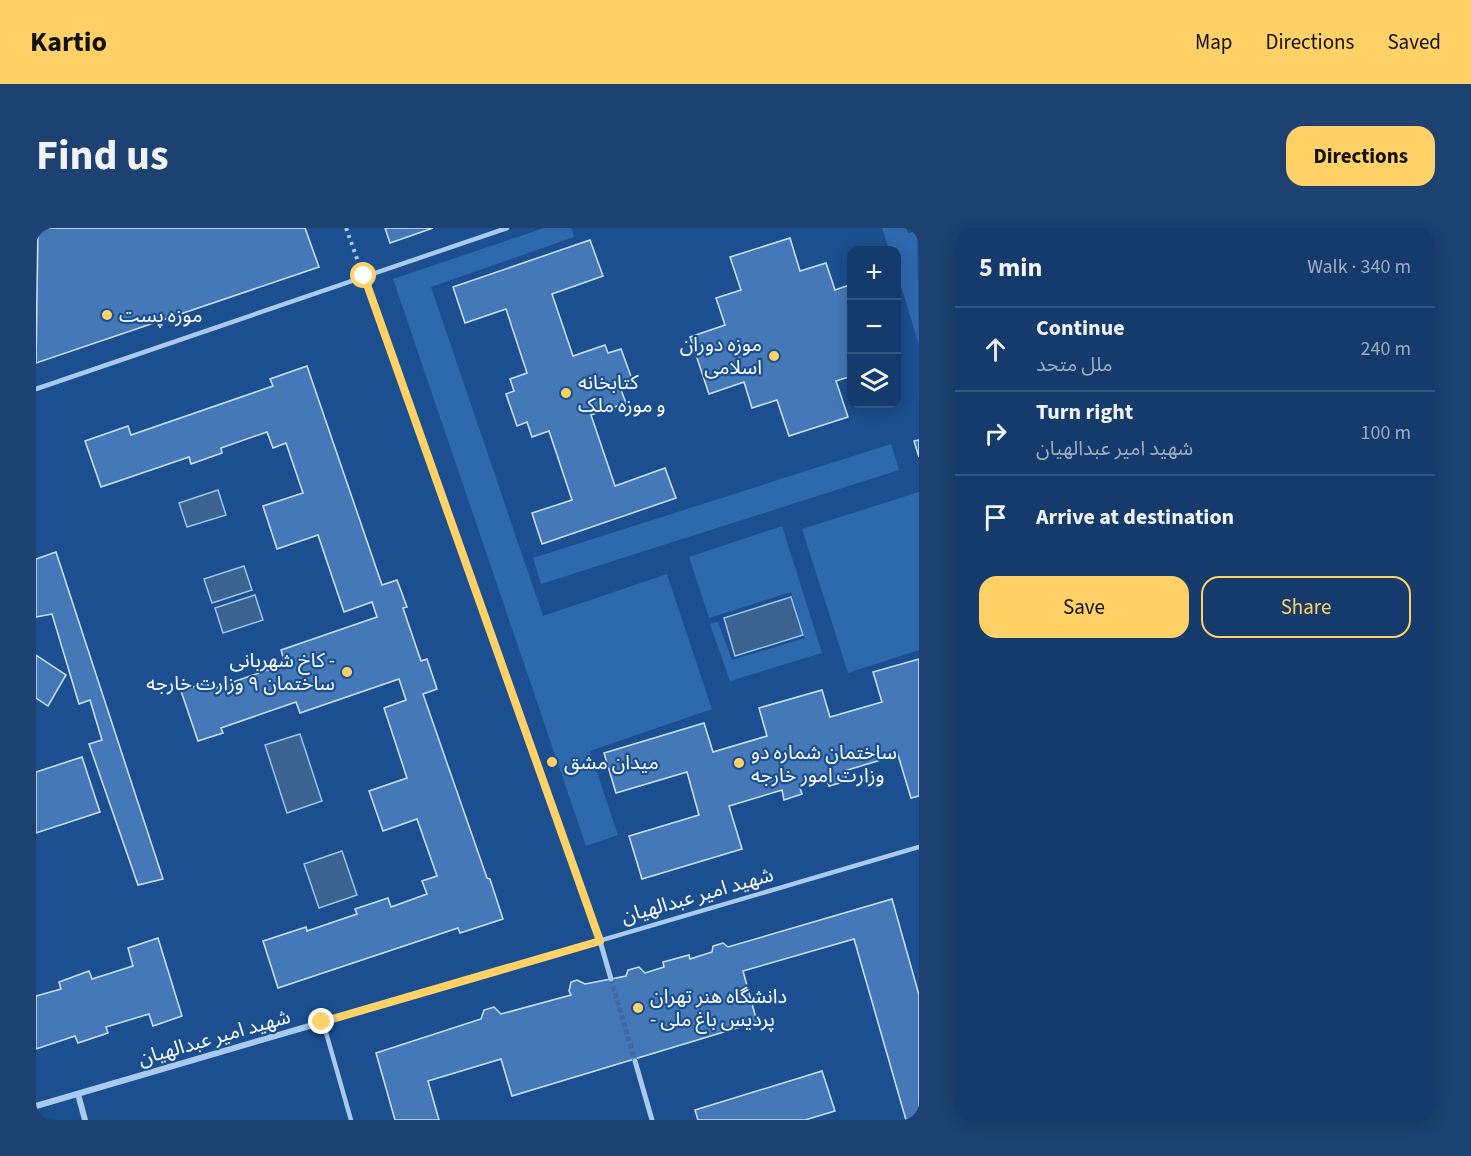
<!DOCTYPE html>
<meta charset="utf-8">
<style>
body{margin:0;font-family:"Source Sans 3","Noto Sans Arabic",sans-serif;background:#1d4271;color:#f1f3f6}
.controls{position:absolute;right:18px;top:18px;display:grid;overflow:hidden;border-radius:12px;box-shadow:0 3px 15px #0003}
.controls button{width:54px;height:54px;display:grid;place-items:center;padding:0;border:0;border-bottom:2px solid #33557e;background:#143b6b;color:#f1f3f6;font:30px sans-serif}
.stop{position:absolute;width:18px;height:18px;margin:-14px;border:4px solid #ffd166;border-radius:50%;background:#fff}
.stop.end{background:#ffd166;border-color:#fff;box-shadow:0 2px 6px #0008}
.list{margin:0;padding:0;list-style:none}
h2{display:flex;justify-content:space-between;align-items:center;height:78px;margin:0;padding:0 24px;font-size:26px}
h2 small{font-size:20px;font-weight:400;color:#9dadc1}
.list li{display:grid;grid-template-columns:39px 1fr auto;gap:18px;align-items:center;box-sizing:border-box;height:84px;padding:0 24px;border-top:2px solid #33557e}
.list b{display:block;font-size:22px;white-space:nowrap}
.list p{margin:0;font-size:20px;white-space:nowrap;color:#9dadc1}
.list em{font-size:20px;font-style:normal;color:#9dadc1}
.actions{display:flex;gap:12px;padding:18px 24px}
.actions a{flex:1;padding:14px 0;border:2px solid #ffd166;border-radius:18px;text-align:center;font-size:21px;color:#ffd166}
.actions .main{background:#ffd166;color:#111}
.icon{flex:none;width:33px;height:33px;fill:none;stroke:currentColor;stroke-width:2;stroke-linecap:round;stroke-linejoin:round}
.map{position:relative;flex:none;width:883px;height:892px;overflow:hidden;border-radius:18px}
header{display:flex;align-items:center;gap:36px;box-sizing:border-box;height:84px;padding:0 30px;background:#ffd166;color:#111}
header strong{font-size:28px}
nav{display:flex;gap:33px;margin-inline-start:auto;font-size:21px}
.intro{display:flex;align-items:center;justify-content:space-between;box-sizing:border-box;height:144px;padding:0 36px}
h1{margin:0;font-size:42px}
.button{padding:15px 27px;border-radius:18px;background:#ffd166;color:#111;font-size:21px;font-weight:700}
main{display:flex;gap:36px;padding:0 36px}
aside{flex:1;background:#143b6b;border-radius:18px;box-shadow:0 3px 15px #0003}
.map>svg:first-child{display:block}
.green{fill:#2e69ad}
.water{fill:#3c6290;stroke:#9cc4f0;stroke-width:1.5}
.building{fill:#4478b7;stroke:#cfe3fa;stroke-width:1.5}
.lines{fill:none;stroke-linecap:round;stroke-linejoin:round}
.pedestrian-tunnel{stroke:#3d69a0;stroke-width:5;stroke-dasharray:5 2.5;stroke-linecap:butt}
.path{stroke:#a9c9ee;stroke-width:4;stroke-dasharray:3 4.5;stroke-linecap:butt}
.service{stroke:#a9c9ee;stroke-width:4.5}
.pedestrian{stroke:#a9c9ee;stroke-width:5}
.minor{stroke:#a9c9ee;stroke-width:6}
.route{stroke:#ffd166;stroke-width:8}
.poi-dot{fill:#ffd166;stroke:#1b4f8f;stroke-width:2}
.labels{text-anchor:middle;stroke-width:4.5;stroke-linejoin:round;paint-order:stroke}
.poi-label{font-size:20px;fill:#fff;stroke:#1b4f8f;text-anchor:start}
.street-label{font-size:20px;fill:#fff;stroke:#1b4f8f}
</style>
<header>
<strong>Kartio</strong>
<nav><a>Map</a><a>Directions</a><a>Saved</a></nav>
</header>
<div class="intro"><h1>Find us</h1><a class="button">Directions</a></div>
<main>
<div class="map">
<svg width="883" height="892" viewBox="0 0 883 892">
<rect width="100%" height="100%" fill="#1b4f8f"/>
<g class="green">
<polygon points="508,0 535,0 538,9 395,59 507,388 631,346 676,481 554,523 582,607 550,618 357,51"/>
<polygon points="846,0 870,0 872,5 881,3 883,117 861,45 860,22 853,22"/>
<polygon points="855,216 863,242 505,356 497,330"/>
<polygon points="883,264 883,422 812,445 766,301"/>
<polygon points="746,298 786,425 694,453 674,396 682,394 696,432 769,410 755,364 673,390 653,329"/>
</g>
<g class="water">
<polygon points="182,262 190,287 151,299 143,275"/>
<polygon points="208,338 216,362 176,375 168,351"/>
<polygon points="219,367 227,392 187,405 179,380"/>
<polygon points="755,369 767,407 699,428 688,390"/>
<polygon points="264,506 286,573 251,585 229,517"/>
<polygon points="306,623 321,667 283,680 268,636"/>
</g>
<g class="building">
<polygon points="2,0 269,0 283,39 0,135"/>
<polygon points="349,0 397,0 354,15"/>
<polygon points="754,10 764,43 790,35 799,62 816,56 816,148 800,153 812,189 753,208 741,172 716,180 708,154 673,166 654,109 689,97 680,70 705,62 694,29"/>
<polygon points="554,12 567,48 516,66 537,128 569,117 572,125 585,121 597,154 584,159 590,175 555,187 579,258 629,240 640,270 506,316 496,285 536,272 513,203 496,209 491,194 481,198 470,166 478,163 474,151 491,145 470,81 429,95 417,59"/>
<polygon points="271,138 346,357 361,352 371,379 367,380 385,433 391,431 401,461 387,466 451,650 454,651 467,691 424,705 422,700 242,760 227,713 270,699 271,703 321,686 319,681 352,670 355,679 391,666 386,653 401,648 381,591 347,603 333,563 371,550 348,480 370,472 363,451 264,485 260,474 185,500 187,505 162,513 145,463 171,454 174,462 249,436 245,422 341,389 336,374 308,384 282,307 241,321 227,278 267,265 250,215 237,220 231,204 185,220 186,225 155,236 153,229 65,259 49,213 92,198 95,207 237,158 234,151"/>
<polygon points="883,212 883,229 878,213"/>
<polygon points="20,324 127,651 102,657 53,516 66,512 54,472 43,476 16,386 0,389 0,331"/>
<polygon points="0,427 30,447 12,478 0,470"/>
<polygon points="883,431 883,568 875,570 862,527 808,543 811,553 793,558 790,549 763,557 766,566 748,572 746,562 693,578 706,621 606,651 593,608 663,587 651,544 580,565 568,525 668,495 677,524 731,508 723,480 786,462 794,489 846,474 837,444"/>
<polygon points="46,529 64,584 0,605 0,544"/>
<polygon points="856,671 883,767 883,892 870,892 818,711 707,743 721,794 476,868 465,831 392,853 403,892 359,892 340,825 445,791 448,782 458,779 465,786 535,767 533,763 535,754 541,752 549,756 575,751 590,748 592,742 603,739 609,745 628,739 627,734 653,727 654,731 676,724 677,718 687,715 692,719"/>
<polygon points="122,710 146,788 117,798 113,786 70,799 72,805 42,815 39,808 0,821 0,768 25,761 23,754 53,743 56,751 97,738 92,720"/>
<polygon points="786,843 799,883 769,892 662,892 659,882"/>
</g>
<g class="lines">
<polyline class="pedestrian-tunnel" points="575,751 599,833"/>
<polyline class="path" points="310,0 324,39"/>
<g class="service">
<polyline points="328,48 564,713"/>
<polyline points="0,161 471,0"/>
<polyline points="315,892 287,794 883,619"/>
</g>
<g class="pedestrian">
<polyline points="564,713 575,751"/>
<polyline points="599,833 616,892"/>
</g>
<g class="minor">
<polyline points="42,866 49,892"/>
<polyline points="0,878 287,794"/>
</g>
</g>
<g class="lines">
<polyline class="route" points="286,794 564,713 328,48"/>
</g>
<g class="poi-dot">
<circle cx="71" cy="87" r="6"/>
<circle cx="738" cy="128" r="6"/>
<circle cx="530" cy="165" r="6"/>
<circle cx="311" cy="444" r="6"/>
<circle cx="516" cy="534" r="6"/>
<circle cx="703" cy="535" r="6"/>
<circle cx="602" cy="780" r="6"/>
</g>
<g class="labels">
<g class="poi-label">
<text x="83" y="94">موزه پست</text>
<text x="726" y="123" text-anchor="end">موزه دوران<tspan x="726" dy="23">اسلامی</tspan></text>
<text x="542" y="161">کتابخانه<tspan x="542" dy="23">و موزه ملک</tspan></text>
<text x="299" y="439" text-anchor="end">کاخ شهربانی -<tspan x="299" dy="23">ساختمان ۹ وزارت خارجه</tspan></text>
<text x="715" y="531">ساختمان شماره دو<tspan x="715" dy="23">وزارت امور خارجه</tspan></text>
<text x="528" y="541">میدان مشق</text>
<text x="614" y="775">دانشگاه هنر تهران<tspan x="614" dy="23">- پردیس باغ ملی</tspan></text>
</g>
<g class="street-label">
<text transform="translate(661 667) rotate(-16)" y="7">شهید امیر عبدالهیان</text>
<text transform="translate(178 809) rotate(-16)" y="7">شهید امیر عبدالهیان</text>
</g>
</g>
</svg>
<div class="controls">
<button>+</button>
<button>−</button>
<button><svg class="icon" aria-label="layers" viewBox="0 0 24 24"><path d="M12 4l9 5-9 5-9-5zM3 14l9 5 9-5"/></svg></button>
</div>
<div class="stop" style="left:328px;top:48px"></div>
<div class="stop end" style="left:286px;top:794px"></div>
</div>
<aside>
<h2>5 min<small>Walk · 340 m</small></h2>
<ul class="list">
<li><svg class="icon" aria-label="ahead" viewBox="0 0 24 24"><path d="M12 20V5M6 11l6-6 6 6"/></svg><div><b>Continue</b><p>ملل متحد</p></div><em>240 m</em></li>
<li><svg class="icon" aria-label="right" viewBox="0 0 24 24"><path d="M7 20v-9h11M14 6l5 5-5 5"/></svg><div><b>Turn right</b><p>شهید امیر عبدالهیان</p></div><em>100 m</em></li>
<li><svg class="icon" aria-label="arrive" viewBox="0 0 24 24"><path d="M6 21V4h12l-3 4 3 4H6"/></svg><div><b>Arrive at destination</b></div></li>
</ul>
<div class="actions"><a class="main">Save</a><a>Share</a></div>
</aside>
</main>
